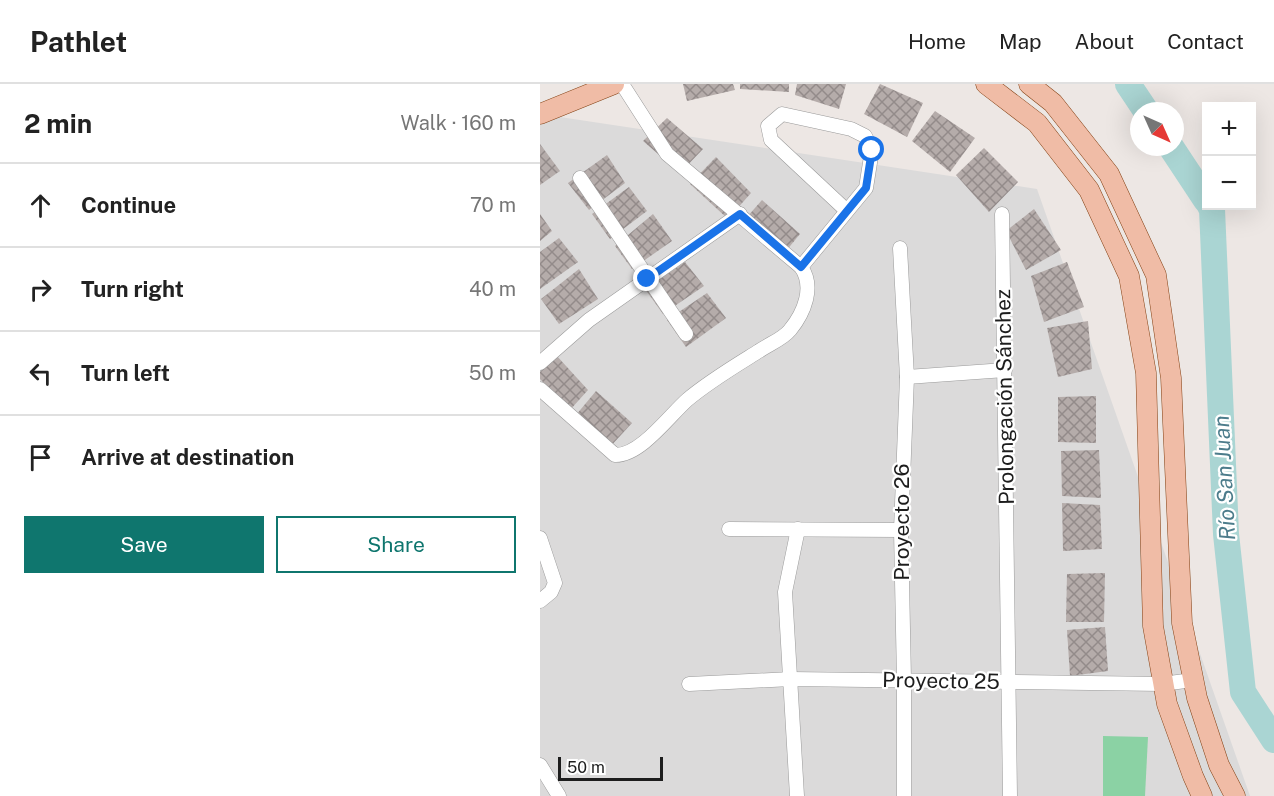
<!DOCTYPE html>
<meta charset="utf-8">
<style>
body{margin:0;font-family:"Public Sans",sans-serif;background:#f2f2f2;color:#222}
.controls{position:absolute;right:18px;top:18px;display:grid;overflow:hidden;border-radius:0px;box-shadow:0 6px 24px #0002}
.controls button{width:54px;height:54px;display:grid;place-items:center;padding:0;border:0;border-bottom:2px solid #e0e0e0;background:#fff;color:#222;font:30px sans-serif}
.compass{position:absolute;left:590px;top:18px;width:54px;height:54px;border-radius:50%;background:#fff;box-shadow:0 6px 24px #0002;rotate:135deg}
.scale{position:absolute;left:18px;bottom:15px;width:105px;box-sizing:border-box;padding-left:6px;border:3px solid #1d1d1d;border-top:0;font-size:16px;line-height:21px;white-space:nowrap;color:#1d1d1d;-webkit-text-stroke:4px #fff;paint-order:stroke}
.stop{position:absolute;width:18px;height:18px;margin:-14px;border:4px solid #1a73e8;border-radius:50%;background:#fff}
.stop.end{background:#1a73e8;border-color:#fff;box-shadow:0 2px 6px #0008}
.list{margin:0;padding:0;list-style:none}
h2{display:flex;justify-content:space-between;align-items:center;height:78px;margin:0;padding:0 24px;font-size:26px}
h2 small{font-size:20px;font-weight:400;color:#767676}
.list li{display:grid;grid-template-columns:39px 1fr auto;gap:18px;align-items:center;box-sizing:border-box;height:84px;padding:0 24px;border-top:2px solid #e0e0e0}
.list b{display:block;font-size:22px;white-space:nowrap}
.list em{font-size:20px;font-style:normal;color:#767676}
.actions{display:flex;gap:12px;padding:18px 24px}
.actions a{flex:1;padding:14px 0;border:2px solid #0f766e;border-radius:0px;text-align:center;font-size:21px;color:#0f766e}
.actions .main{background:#0f766e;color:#fff}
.icon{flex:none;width:33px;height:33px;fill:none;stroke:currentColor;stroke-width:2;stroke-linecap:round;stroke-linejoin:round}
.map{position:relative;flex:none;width:734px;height:712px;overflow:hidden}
header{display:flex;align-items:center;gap:36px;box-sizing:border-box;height:84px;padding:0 30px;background:#fff;border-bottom:2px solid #e0e0e0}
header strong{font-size:28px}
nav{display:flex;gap:33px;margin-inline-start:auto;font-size:21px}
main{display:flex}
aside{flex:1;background:#fff}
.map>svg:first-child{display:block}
.residential{fill:#dbdada}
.pitch{fill:#8bd2a4}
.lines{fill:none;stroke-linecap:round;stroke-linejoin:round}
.river{stroke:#aad5d3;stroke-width:26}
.building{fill:url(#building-cross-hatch)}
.minor-casing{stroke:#9a9a9a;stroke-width:15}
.primary-casing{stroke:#834013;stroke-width:21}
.minor{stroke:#fff;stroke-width:14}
.primary{stroke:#f0bca6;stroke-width:20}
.route{stroke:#1a73e8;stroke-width:8}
.labels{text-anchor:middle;stroke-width:4.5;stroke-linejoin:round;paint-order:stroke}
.street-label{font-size:21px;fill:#1d1d1d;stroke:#fff}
.water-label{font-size:22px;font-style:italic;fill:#4c7c8b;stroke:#fff}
</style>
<header>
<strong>Pathlet</strong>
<nav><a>Home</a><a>Map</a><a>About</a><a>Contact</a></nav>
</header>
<main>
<aside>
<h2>2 min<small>Walk · 160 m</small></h2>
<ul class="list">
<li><svg class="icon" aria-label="ahead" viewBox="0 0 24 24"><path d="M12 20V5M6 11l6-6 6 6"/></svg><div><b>Continue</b></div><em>70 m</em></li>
<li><svg class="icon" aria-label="right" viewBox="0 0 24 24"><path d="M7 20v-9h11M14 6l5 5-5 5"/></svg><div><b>Turn right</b></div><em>40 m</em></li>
<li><svg class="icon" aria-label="left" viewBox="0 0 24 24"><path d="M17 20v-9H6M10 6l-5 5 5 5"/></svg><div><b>Turn left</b></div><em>50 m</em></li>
<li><svg class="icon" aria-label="arrive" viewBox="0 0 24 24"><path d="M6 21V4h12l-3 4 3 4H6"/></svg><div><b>Arrive at destination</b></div></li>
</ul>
<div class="actions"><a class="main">Save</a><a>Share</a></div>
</aside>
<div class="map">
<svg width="734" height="712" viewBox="0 0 734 712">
<defs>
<pattern id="building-cross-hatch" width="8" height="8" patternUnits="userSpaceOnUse" patternTransform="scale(1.5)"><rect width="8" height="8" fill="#b5acaa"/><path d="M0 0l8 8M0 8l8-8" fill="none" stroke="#938b8a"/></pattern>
</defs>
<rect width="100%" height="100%" fill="#ede7e4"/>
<polygon class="residential" points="0,30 497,105 710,712 0,712"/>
<polygon class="pitch" points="563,652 608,653 605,712 563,712"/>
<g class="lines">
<g class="river">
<polyline points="588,0 606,27"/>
<polyline points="631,63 666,116"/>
<polyline points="670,122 672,125 686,450 703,608 734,656"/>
</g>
</g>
<g class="building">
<polygon points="143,0 193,0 195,6 147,17"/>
<polygon points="200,0 249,0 249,8 200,5"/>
<polygon points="257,0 306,0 299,25 255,11"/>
<polygon points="340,0 383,19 367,53 324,30"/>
<polygon points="395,27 435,54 410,88 372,57"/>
<polygon points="127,34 163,65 140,89 103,57"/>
<polygon points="0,60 20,87 0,101"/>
<polygon points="444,64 478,98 449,128 416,91"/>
<polygon points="67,71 85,99 49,126 28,99"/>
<polygon points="176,73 211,109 188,135 150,100"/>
<polygon points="89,103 107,127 70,155 52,130"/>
<polygon points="222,116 260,150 246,167 207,133"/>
<polygon points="494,125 521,166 486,186 466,147"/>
<polygon points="0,130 12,147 0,157"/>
<polygon points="113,130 132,157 92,185 75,162"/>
<polygon points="19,154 38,178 0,205 0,168"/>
<polygon points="145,178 164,202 123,230 105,205"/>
<polygon points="527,178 544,223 504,238 491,192"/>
<polygon points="39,185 58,215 19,240 1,215"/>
<polygon points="167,209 186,234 146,263 127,236"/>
<polygon points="548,237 552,285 518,293 507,244"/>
<polygon points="16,271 48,306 30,326 0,295 0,288"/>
<polygon points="56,307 92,339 69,364 36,331"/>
<polygon points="556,312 556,359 518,358 518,313"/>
<polygon points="559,366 561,414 522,412 521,367"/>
<polygon points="522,419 560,421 562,465 523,467"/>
<polygon points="565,489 564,538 526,538 527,490"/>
<polygon points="565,543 568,587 530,592 527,546"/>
</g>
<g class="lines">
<defs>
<g id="minor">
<polyline points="40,94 146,250"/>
<polyline points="462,130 470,712"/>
<polyline points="360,164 367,293 361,446 364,596 364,712"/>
<polyline points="261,183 326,104 332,66 325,52 311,45 242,30 228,42 231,56 307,127"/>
<polyline points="0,279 49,236 200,130"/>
<polyline points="367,293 465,286"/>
<path d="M0,305L75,371C100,372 129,332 147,316C168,298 195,282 219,267C229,260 243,255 250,246C264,229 275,203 261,183L127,70L82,0"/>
<polyline points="189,445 361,446"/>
<polyline points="0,454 15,499 11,508 0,517"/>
<polyline points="149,600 251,595 622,600 653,596"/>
<polyline points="0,681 19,712"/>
<polyline points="257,712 245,508 258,445"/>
</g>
<g id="primary">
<polyline points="446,0 497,39 549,106 589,192 606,289 613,542 627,620 653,692 662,712"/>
<polyline points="489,0 513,19 569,90 616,191 631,294 642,539 657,614 679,681 695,712"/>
<polyline points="0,30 74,0"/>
</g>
</defs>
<use href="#minor" class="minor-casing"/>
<use href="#primary" class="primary-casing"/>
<use href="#minor" class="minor"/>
<use href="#primary" class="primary"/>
</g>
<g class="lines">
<polyline class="route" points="107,195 200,130 261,183 326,104 332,66"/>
</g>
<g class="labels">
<g class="street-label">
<text transform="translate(465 313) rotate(-91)" y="7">Prolongación Sánchez</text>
<text transform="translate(362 438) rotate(-90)" y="7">Proyecto 26</text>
<text transform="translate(401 597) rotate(1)" y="7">Proyecto 25</text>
</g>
<g class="water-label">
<text transform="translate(684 394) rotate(-93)" y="8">Río San Juan</text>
</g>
</g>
</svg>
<div class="controls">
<button>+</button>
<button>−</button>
</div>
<svg class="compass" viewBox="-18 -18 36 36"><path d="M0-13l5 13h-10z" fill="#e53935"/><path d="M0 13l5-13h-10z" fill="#767676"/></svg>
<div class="scale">50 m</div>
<div class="stop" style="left:332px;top:66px"></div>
<div class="stop end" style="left:107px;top:195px"></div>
</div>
</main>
